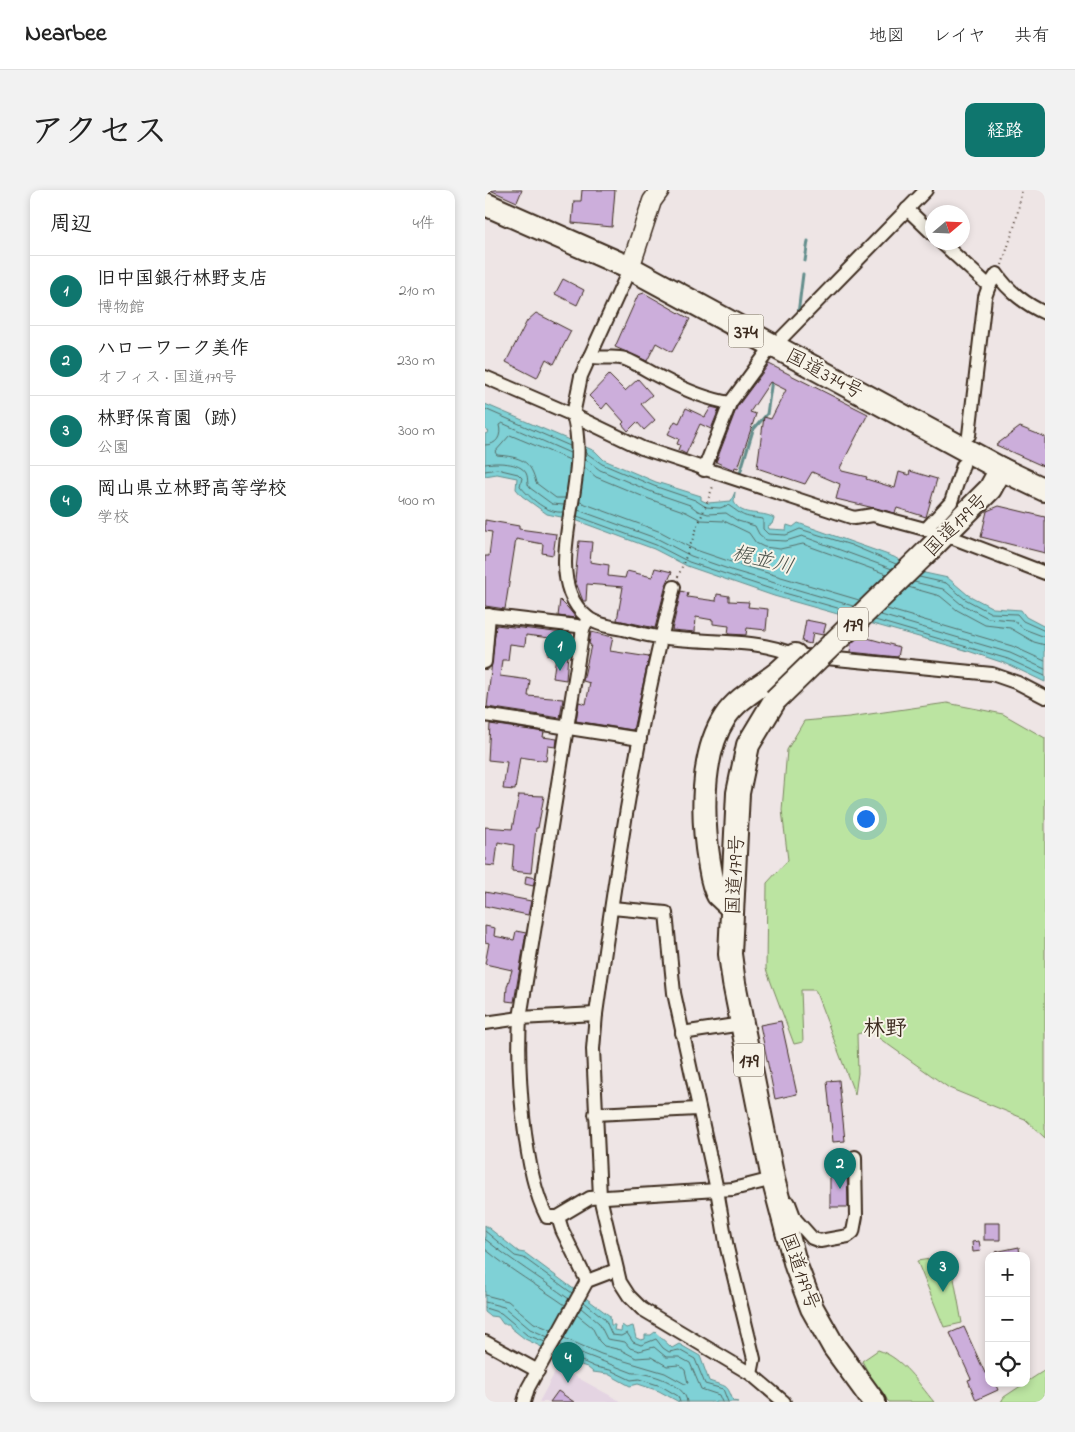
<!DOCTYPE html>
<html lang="ja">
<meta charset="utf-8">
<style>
body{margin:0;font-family:"Indie Flower","Klee One",sans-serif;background:#f2f2f2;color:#222}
.controls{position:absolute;right:15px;bottom:15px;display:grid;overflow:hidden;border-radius:10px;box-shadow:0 2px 8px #0003}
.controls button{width:45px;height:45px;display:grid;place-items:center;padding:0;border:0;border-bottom:1px solid #e0e0e0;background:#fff;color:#222;font:25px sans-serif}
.compass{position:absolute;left:440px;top:15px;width:45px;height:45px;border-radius:50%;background:#fff;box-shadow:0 2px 8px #0003;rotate:71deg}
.you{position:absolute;left:380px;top:628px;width:18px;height:18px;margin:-12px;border:4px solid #fff;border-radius:50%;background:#1a73e8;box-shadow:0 0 0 8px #1a73e833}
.badge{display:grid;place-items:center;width:32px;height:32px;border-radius:50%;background:#0f766e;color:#fff;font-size:16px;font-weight:700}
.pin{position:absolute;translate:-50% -41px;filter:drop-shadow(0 1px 2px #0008)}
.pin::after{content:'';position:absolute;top:26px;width:18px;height:15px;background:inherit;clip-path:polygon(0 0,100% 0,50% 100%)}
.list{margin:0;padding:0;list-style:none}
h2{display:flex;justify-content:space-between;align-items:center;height:65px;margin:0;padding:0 20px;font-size:21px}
h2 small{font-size:16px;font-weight:400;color:#767676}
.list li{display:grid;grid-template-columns:32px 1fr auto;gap:15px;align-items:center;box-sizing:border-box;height:70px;padding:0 20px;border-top:1px solid #e0e0e0}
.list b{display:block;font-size:19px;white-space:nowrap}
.list p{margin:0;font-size:16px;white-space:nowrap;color:#767676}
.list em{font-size:16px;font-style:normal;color:#767676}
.icon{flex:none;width:28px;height:28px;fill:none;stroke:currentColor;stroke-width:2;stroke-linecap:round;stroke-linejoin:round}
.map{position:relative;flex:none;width:560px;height:1212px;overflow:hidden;border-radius:10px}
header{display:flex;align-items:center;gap:30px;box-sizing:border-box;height:70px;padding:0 25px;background:#fff;border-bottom:1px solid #e0e0e0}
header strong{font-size:24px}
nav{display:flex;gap:28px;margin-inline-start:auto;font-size:18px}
.intro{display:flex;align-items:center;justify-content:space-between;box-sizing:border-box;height:120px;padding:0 30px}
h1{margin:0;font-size:35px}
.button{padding:12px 22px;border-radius:10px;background:#0f766e;color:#fff;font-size:18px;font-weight:700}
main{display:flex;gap:30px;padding:0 30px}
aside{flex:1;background:#fff;border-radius:10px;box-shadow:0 2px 8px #0003}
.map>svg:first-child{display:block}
.built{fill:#e4d4e2}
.green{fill:#bbe4a1;stroke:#7b8760}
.water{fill:#7fd1d6;stroke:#648e8c}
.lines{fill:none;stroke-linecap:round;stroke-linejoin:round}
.shore{stroke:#566d68;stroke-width:1}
.stream{stroke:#648e8c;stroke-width:3}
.building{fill:#ccaedb;stroke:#3b2a1e}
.street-casing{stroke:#3b2a1e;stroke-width:16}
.secondary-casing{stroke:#3b2a1e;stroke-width:21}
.highway-casing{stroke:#3b2a1e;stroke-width:26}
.path{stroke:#3b2a1e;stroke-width:2;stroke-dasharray:1 4;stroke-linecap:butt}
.street{stroke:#f7f3e8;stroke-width:12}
.secondary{stroke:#f7f3e8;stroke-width:18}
.highway{stroke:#f7f3e8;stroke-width:22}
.highway-bridge-casing{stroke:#3b2a1e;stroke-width:26;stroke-linecap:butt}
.highway-bridge{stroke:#f7f3e8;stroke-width:22}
.labels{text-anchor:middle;stroke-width:4;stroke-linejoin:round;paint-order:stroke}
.shield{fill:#f7f3e8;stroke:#73665b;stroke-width:1}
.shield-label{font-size:19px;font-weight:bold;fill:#3b2a1e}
.street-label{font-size:20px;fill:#3b2a1e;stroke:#f7f3e8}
.water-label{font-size:21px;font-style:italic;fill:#4c544c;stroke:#f7f3e8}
.quarter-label{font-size:22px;font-weight:bold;fill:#3b2a1e;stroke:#f7f3e8}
</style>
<header>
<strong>Nearbee</strong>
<nav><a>地図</a><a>レイヤ</a><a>共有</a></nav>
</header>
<div class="intro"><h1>アクセス</h1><a class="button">経路</a></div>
<main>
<aside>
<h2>周辺<small>4件</small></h2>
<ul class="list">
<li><span class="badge">1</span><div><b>旧中国銀行林野支店</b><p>博物館</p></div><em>210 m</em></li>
<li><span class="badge">2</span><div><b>ハローワーク美作</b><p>オフィス · 国道179号</p></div><em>230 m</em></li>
<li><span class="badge">3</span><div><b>林野保育園（跡）</b><p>公園</p></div><em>300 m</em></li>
<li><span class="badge">4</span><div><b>岡山県立林野高等学校</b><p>学校</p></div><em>400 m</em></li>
</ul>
</aside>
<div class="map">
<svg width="560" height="1212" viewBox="0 0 560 1212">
<rect width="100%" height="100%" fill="#eee5e5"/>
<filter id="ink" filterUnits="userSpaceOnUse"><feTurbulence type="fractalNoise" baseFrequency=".02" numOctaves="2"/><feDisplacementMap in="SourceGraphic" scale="10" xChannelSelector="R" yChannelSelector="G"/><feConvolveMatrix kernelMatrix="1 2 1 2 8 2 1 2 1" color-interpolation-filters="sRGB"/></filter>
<g filter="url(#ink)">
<polygon class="built" points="73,1177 137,1212 54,1212"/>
<g class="green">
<polygon points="462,513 518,524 560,548 560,948 540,929 464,898 384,841 372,844 373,883 370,905 330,800 316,800 318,852 309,854 281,779 282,693 303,670 297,620 302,560 319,531 364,527"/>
<polygon points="465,1066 477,1133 459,1137 432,1071"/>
<path d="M393,1160C418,1168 433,1193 449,1212H404L391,1197L377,1171Z"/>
<polygon points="560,1180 560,1212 516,1212 519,1207"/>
</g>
<g class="water">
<path d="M0,214L110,261L119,270L171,292L216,306V310L223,313L246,311L250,302L249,312C257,328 276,320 289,328L287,334L283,336L284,339L301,340L302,335L308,337L313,333L409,367L435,382L463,388L483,405L508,418L536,420L541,427L560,437V492L522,474L480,460L289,406L202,376L169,359L90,330L62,324L37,306L31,299L32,288L12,284L0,286V244L4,242L0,239Z"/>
<path d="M0,1035L34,1062L40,1063L125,1126L126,1135H130L129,1140L136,1141L137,1135L141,1138L148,1136L151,1148L156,1150L160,1149V1145H166L170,1142L187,1158L194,1154L215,1166L224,1191C241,1197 242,1193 248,1211L253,1212H194L174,1201L153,1194L145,1196L123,1184L108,1182L102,1177L77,1169L59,1158L40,1149L26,1138L24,1134H18L13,1127L5,1126L0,1122Z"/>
</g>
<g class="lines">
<g class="shore">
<polyline points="0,219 85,256"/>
<path d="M0,255C12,255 17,246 14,235L17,233L85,263"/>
<path d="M100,262L117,274L169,296L210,310L221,317L235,318L243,315C261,327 255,326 278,329V339L283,344L301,345L315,339L366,355L411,374"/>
<polyline points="100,269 115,280 167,302 205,315 213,321 223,324 241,323 253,331 270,336 274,344 281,350 301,351 317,346 407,379"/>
<path d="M0,274C11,272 35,272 41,283C44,289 41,293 45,298L67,314L79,315"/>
<polyline points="99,277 111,287 164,309 201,322 216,330 239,331 264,343 271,353 279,357 295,359 318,354 401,384"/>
<path d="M0,281L12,279L33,284L37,288L35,296C45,308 62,324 78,322"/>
<path d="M80,308H71L51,293C46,270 35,267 12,265L10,262L25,245L85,270"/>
<polyline points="95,312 176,342 208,359 252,374 374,410"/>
<polyline points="93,320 173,349 206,366 249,381 368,416"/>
<polyline points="92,326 171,355 204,372 289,400 363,421"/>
<polyline points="434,387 461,393 480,409 506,423 532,424 538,431 560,441"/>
<polyline points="429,392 458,399 476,414 503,428 528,430 539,439 560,447"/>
<polyline points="423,397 455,406 472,420 500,435 525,438 549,452 560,455"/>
<polyline points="402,419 527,456 560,471"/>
<polyline points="396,425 525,463 560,479"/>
<polyline points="390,430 523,469 560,486"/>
<polyline points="0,1041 30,1066 39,1068 87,1103"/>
<path d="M0,1049C27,1071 55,1088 84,1109"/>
<path d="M0,1059C25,1080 53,1096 80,1115"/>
<polyline points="0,1105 23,1111 49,1133 66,1140"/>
<polyline points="0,1112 19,1117 45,1139 63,1147"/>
<polyline points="99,1112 120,1129 127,1145 136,1146 142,1143 148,1152 156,1155 171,1149 178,1158 184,1162 194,1160 210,1169 220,1194 238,1199 243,1212"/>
<polyline points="0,1118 16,1123 42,1145 60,1152"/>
<polyline points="96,1118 114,1133 122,1149 140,1152 145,1158 154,1161 169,1157 181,1167 194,1167 205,1173 216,1199 234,1205 237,1212"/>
<polyline points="79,1148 116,1164 180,1183 200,1194 203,1193 200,1180 194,1175 182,1176 166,1167 151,1168 136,1160 119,1156 114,1151 107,1137 92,1125"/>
<path d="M75,1155L148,1183C164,1182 201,1194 202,1212"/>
<polyline points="72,1160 110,1177 125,1180 146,1190 154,1189 176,1196 193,1206 195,1212"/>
</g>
<g class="stream">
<polyline points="320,71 323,51"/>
<polyline points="313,124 318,84"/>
<polyline points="255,283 268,240 282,224 287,190"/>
</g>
</g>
<g class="building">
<polygon points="5,0 37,0 32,12"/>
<polygon points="97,0 130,0 127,37 87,33 89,11 96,11"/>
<polygon points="78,89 99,100 92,115 70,104"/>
<polygon points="159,103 205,129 187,162 171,153 162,171 130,157 153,105"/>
<polygon points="51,123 86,141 69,174 61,169 52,188 21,172 42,131"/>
<polygon points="284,174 383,224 355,278 357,281 382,287 381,289 410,298 414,282 424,285 425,281 452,289 441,327 412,318 410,323 351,309 355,294 327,282 320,294 272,278 279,227 286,229 301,200 285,192 265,222 271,224 253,278 250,277 249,280 231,272 252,217"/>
<polygon points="124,185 140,201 153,189 167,205 156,214 170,230 159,240 152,232 143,241 137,234 139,232 122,213 117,219 104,206"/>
<polygon points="226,217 234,219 226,239 215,234 201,264 193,260 195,255 192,254 194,249 183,244 190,231 194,233 201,218 220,227"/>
<polygon points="535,237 560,247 560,277 511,255"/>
<polygon points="514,316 560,327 560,363 496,347 502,321"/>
<polygon points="0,330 34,336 34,339 71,344 68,365 57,363 58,354 31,349 20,419 0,416 0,366 4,366 7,342 0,341"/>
<polygon points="94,351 107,352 105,372 124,375 123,386 140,388 142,381 167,387 170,378 187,382 181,395 170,438 132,430 138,397 102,394 101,411 98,411 90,390"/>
<polygon points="196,401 203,403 202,407 231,411 232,404 244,406 244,411 264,412 263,417 283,419 281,440 262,438 261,445 243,444 244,436 228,434 228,430 211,427 210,442 187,440"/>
<polygon points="75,410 83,418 91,428 73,426"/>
<polygon points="321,430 341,434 338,445 328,443 326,454 317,452"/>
<polygon points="11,435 87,444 86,451 84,451 81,490 68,488 71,466 63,465 65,448 41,445 40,456 25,454 23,470 17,470 15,486 45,490 43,506 78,509 75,528 2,517"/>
<polygon points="106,442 128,447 125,461 164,467 148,540 91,531 94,512 101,514 105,493 98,491 106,455 104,454"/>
<polygon points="375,446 415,457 413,467 365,462 366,454"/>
<polygon points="5,534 59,542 58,547 72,549 71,557 63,556 61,571 35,567 30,600 18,599 22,572 3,570"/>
<polygon points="34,605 59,606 53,638 51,638 46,683 27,681 29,655 13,652 10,676 0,675 0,637 27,639"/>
<polygon points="41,686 50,688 48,696 40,694"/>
<polygon points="0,702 46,711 43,725 0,716"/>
<polygon points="0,736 10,738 9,746 29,750 31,741 41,743 29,812 21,811 22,797 27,780 0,774 4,753 0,752"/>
<polygon points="296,831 312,904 290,909 275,835"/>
<polygon points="354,890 360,951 348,952 342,891"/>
<polygon points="345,980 362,980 363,1017 345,1017"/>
<rect x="499" y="1033" width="16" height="17"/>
<polygon points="494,1051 496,1061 488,1062 487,1052"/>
<polygon points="534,1057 535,1066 510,1066 510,1062"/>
<polygon points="479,1137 500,1183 504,1181 504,1193 510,1193 513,1200 491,1210 483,1190 486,1189 465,1143"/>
<polygon points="73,1201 89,1212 65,1212"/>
</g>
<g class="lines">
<defs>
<g id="street">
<polyline points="422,19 448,44"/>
<polyline points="456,52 504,96"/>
<path d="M105,166C117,170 128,165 140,169C153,174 166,183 179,189C200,200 222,209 245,213"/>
<polyline points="0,187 88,225 96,186 145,78"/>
<path d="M484,245L500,107L504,96L512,84C523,101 542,115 560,123"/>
<polyline points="219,280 245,213 281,164 441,0"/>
<polyline points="441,339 466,312 478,275"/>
<path d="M447,341L388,325L369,328L157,258L88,225C102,273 80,324 80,373C80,393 86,414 102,427C111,435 127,437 138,439C150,442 163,446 175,447C221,454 266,447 310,465L507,484L533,493L560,507"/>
<polyline points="471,349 560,383"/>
<path d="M189,397C152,536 131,681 111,824L108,859L115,1007L135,1092L144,1106L157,1119L266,1184L299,1212"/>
<polyline points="0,425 92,436 98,439"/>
<path d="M103,428L98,439L35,828C32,879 38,982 62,1027H73L105,1008L248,999L288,989L291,992"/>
<polyline points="0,472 4,425"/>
<polyline points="0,525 155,549"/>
<polyline points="127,718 181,723 189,803 232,1000 242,1058 269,1169 266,1184"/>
<polyline points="0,833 35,828 111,824"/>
<polyline points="197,843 257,834"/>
<polyline points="110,924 213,919"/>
<polyline points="304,1013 310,1029 327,1048 335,1051 363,1046 368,1042 371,1026 370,967"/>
<polyline points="73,1027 77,1040 102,1091"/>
<polyline points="0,1152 53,1181"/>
<polyline points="39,1212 43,1198 102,1091 131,1080"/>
</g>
<polyline id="secondary" points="145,78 167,11 175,0"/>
<g id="highway">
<polyline points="0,14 145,78 516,279 560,300"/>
<polyline points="447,357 505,299 516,279"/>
<polyline points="290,510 263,555 253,603 245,764 249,793 288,989 311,1076 327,1118 349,1157 389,1212"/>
<path d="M247,718C243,714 237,709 233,705C227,695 226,683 224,672C217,629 215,565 240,527C258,500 292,491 310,465"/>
</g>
</defs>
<use href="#street" class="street-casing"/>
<use href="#secondary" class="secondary-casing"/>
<use href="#highway" class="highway-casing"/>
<g class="path">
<polyline points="517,75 531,31 537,0"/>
<polyline points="193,387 229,294"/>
</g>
<use href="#street" class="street"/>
<use href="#secondary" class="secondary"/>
<use href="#highway" class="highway"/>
<defs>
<polyline id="highway-bridge" points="290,510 447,357"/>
</defs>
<use href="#highway-bridge" class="highway-bridge-casing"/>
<use href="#highway-bridge" class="highway-bridge"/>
</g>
</g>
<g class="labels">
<g class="shield">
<rect x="243.5" y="124.5" width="35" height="33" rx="4"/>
<rect x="353" y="417.5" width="30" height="33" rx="4"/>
<rect x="249" y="853.5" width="30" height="33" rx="4"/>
</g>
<g class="shield-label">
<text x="261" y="148">374</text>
<text x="368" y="441">179</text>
<text x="264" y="877">179</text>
</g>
<g class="street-label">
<text transform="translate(340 183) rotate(28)" y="7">国道374号</text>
<text transform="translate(470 334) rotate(-45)" y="7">国道179号</text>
<text transform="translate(249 685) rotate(-87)" y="7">国道179号</text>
<text transform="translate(316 1081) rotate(70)" y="7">国道179号</text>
</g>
<g class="water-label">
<text transform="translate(278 369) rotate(14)" y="7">梶並川</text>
</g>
<g class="quarter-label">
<text x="400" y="845">林野</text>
</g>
</g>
</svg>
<div class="controls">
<button>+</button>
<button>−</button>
<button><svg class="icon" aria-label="locate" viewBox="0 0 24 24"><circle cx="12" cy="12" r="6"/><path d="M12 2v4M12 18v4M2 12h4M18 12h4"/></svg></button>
</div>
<svg class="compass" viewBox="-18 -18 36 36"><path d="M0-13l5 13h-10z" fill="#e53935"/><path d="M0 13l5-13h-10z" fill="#767676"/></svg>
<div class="you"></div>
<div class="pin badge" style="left:75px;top:481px">1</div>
<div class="pin badge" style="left:355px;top:999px">2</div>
<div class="pin badge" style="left:458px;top:1102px">3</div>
<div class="pin badge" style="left:83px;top:1193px">4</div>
</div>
</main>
